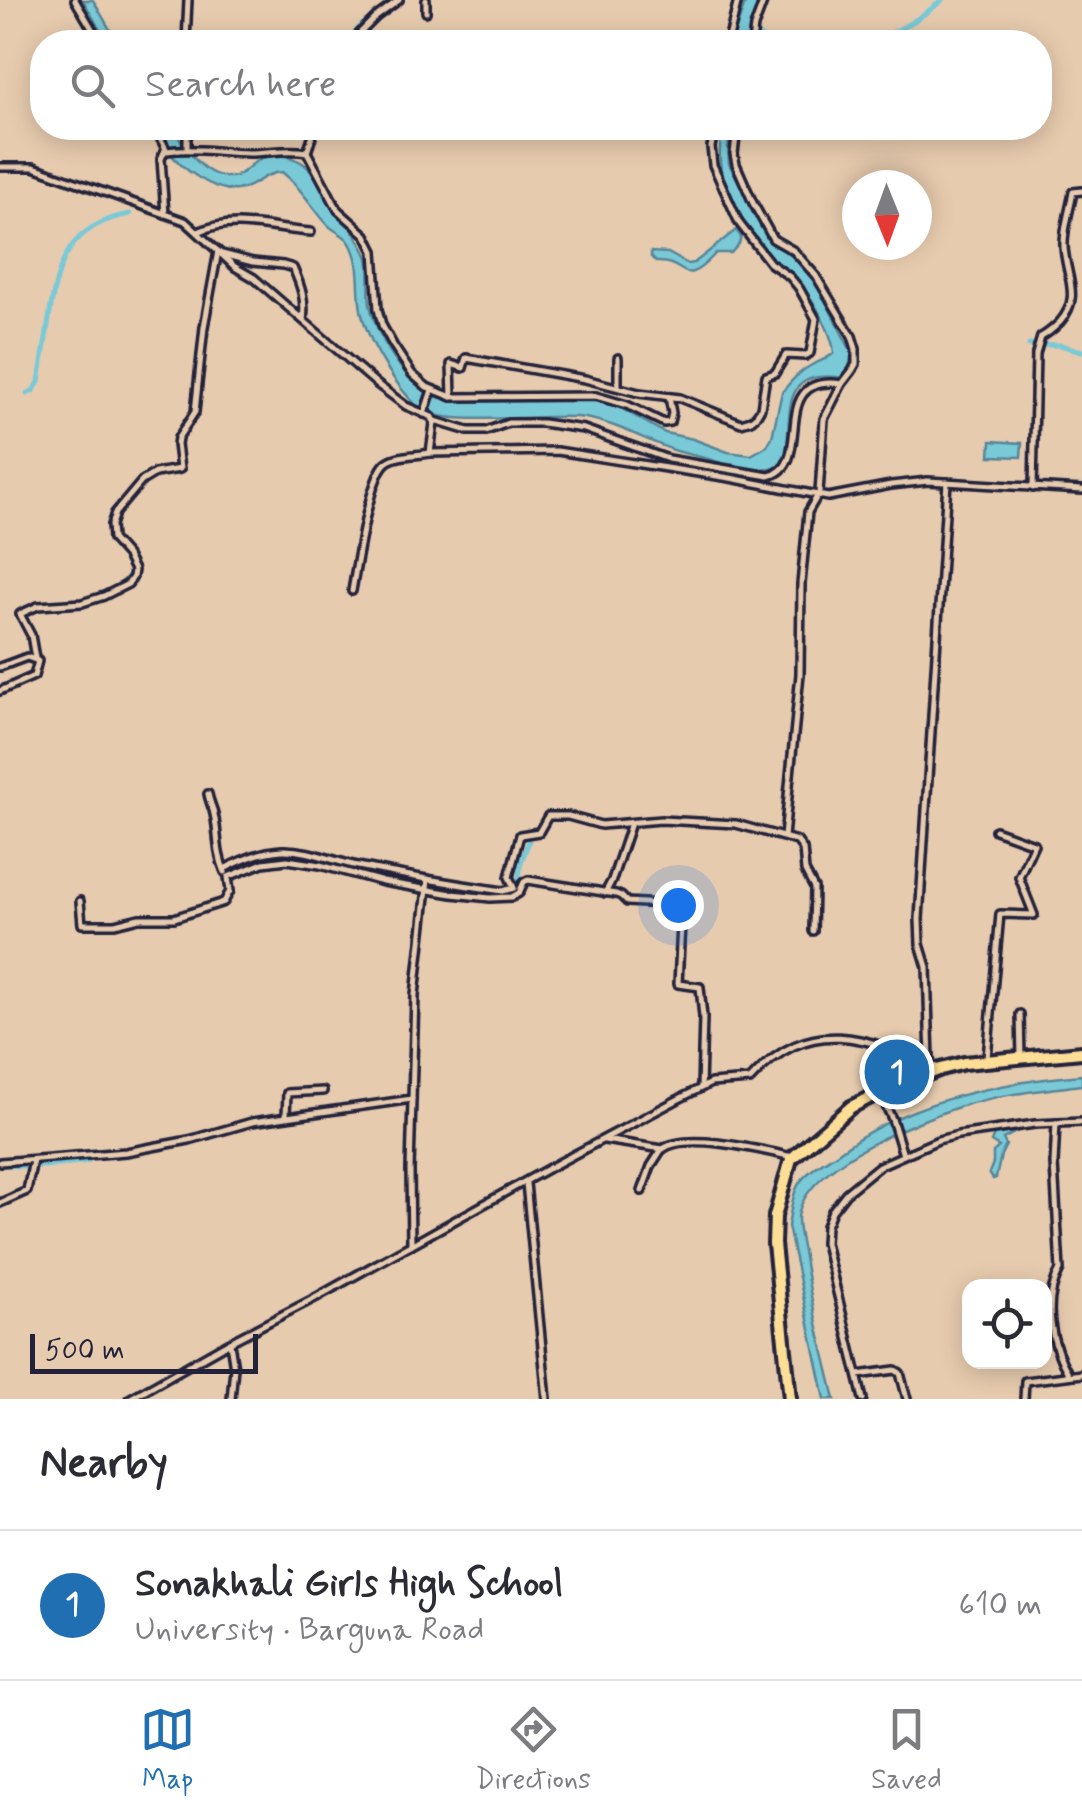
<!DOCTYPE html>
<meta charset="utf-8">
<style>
body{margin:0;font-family:Mynerve,sans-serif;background:#f2f2f3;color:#2b2b33}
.controls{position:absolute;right:30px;bottom:30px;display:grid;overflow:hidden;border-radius:20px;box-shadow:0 5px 25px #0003}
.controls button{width:90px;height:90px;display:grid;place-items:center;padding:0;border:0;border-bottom:2px solid #e1e1e2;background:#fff;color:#2b2b33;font:50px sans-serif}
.compass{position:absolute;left:842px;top:170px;width:90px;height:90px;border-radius:50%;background:#fff;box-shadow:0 5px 25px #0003;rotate:179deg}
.scale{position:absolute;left:30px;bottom:25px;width:228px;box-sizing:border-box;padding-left:10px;border:5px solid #22223b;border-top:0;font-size:28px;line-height:35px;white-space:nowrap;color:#22223b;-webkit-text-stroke:8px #e7cbae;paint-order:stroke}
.you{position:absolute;left:678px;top:905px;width:35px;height:35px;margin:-25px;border:8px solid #fff;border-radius:50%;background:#1a73e8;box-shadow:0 0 0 15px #1a73e833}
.badge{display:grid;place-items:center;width:65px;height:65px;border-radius:50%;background:#1f6fb2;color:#fff;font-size:32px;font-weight:700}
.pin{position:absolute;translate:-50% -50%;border:5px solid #fff;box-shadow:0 2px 10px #0006}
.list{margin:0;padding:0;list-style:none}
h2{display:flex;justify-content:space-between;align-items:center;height:130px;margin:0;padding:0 40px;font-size:42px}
h2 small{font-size:32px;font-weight:400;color:#7c7c81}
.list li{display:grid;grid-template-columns:65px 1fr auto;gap:30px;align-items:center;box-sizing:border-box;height:150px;padding:0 40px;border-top:2px solid #e1e1e2}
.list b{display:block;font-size:38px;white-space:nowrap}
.list p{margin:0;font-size:32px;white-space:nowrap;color:#7c7c81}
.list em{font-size:32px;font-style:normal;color:#7c7c81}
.icon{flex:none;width:55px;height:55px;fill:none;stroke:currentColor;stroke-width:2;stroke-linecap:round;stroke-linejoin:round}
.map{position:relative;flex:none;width:1082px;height:1399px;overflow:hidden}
.search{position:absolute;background:#fff;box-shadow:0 5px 25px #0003;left:30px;right:30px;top:30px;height:110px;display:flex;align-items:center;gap:25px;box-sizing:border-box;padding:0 35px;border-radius:40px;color:#7c7c81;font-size:38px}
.sheet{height:280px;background:#fff}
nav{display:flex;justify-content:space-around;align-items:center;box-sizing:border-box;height:140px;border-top:2px solid #e1e1e2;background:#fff;font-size:28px;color:#7c7c81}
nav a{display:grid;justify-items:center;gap:5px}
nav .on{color:#1f6fb2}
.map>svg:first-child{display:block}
.water{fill:#7ac9d7;stroke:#578699;stroke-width:2.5}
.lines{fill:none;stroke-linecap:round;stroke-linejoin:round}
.stream{stroke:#578699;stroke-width:2.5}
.canal{stroke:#7ac9d7;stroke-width:5}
.minor-casing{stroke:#22223b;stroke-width:12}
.primary-casing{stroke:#22223b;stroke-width:18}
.minor{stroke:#e7cbae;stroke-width:5}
.primary{stroke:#fede96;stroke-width:10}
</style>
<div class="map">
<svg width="1082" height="1399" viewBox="0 0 1082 1399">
<rect width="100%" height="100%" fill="#e7cbae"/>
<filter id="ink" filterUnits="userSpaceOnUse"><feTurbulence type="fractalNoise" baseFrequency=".01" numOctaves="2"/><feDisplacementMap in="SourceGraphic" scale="20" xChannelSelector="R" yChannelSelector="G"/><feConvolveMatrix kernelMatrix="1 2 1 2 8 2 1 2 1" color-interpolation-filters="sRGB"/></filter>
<g filter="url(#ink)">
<g class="water">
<polygon points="83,0 93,0 117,42 107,42"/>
<polygon points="746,0 757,0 755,15 746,42 732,42"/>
<path d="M157,128H173C185,148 206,183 236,176C243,174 248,167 254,163C269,152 289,154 304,164C315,172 364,245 368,258C371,273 368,289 370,304C375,333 405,384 433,395C451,403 467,401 486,400C524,399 578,395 615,405L665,433L693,439L728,452L751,455L767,446L772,437L782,392C790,383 798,372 810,366C819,361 826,360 834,353C832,330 806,285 788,271C780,264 771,259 764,251C744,230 721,189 720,159C719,149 721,138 722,128H730L728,148L729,164L752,207L772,240L797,261L816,283L852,353L847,376L843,378C775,367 794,419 785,460L782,465C762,475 736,467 715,461C701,456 686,455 671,449C643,439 615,423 585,418C551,412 443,429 419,408C396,387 367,341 361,310C357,288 362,264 350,243C345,234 334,232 327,224C311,206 301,187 282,172C263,173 254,188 237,190C214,192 180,168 168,150C164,143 160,135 157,128Z"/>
<path d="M736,230L741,237L739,244L731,253H716C680,292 688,260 656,262L651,257V252L668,253L688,264L694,263Z"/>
<polygon points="991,441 1022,443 1021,457 990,456"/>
<path d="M1082,1075V1085C1042,1090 1000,1094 962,1106C918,1120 800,1167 798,1219C798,1231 802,1245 804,1257C811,1305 824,1352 835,1399H825L788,1226C791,1211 792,1194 800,1182C811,1167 829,1160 843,1149C910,1100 1000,1082 1082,1075Z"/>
<polygon points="1016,1129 1016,1132 1003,1139 1006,1145 1001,1155 996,1178 993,1179 989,1173 993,1163 993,1152 999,1147 991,1142 995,1132"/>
</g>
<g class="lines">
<g class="stream">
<polyline points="175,439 177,458"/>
<path d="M133,488C142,475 152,469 168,469"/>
<polyline points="109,539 107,528 112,513"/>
<path d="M76,601C95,597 124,588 131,569"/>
<polyline points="32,606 51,602 68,601"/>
</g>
<g class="canal">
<polyline points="755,33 769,42"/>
<polyline points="346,42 362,25 393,0"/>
<path d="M866,42C896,34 919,20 942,0"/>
<polyline points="1029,345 1060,345 1082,351"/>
<path d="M27,394L34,390L39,382C42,361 46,340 49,319C57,264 68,225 130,214"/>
<path d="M233,869C295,843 326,866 387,878C420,885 454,889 488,895L517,890L521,862L529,841"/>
<path d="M0,1164C30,1169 58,1165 88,1161"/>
</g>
<defs>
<g id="minor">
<polyline points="75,0 100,42"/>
<polyline points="426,0 426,12"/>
<polyline points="186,42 188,0"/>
<polyline points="351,42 376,17 399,0"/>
<polyline points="728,42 738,0"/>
<polyline points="752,42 754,27 764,0"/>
<path d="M155,128L167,151C195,147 221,153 249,153C269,153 288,148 307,152L338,210L366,235L374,251L378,309L382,325L393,345L412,374L427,387L452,397L596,396L627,405L664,423L670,422L672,413L669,397"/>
<polyline points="187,128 187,148"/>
<polyline points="737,128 734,154 736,164 753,203 773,239 794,251 816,276 852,336 856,349 856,364 852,371 842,384 824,419 819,493 808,512 801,584 800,674 784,837"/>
<polyline points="165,150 161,159 165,214"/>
<polyline points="307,152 315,128"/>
<polyline points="0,167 34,167 185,221 235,267 254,278 378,385 406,406 432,417 434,423 430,453 557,451 730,478 828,497 891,485 928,481 1082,490"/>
<path d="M198,232C233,215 275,230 311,232"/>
<path d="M222,254L253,262L283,265L293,268C301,286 306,300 303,320"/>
<polyline points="618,358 618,387"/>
<polyline points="452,397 451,364 463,368 466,358 585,379 639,393 680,398 741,423 751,420 757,415 761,408 766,376 775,373 786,355 805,356 810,353 816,319 799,288 790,277 770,263 739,223 713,165 711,147 715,128"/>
<polyline points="424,414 432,390"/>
<path d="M435,421L468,431H486L508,423H542L584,429L668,459L769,476C817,465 765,373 842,384"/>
<path d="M1033,488L1036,354L1041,337C1049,333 1054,328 1060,322C1082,297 1066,277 1064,247C1063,230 1070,210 1073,192L1082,191"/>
<path d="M352,591C357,564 368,485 384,465C393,454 416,456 430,453"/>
<polyline points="35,658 31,635 20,614 38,606 82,603 104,596 128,584 133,577 134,570 127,556 112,539 111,525 115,513 142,481 155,473 180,469 177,444 178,438 195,412 204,327 218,251"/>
<polyline points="0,667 27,657 38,661 34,676 0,691"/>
<path d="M208,794C209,800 211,804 213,810C219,831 215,850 225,872"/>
<path d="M224,869C242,860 261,851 282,850C308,849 332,861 358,866C406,876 454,884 503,891L514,888L509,877L520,835L539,832L548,816H568L601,825L661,820L736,824L797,841L803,849L805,871L814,888L813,931"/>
<polyline points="605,893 612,880 631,823"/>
<polyline points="80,901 82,924 115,924 139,918 174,918 224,902 230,891 228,877 263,863 287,860 320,865 383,882 452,894 490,898 512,897 519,893 524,882 528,880 616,894 621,896 627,902 679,905 681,924 678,984 700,987 703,1017 701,1088"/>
<polyline points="1020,1014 1021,1058"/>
<polyline points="987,1058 1000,914 1034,915 1019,877 1034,844 995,830"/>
<polyline points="928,1063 930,1060 927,967 920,944 919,919 947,482"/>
<polyline points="881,1095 892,1119 903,1155"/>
<polyline points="286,1116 287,1093 323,1091"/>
<path d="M1056,1123L1054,1164L1060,1270C1042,1302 1051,1345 1069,1375"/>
<path d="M604,1140L663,1149C686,1131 765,1151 793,1157"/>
<polyline points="0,1162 126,1152 189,1140 252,1122 412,1099"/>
<polyline points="526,1183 547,1399"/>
<polyline points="642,1191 651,1166 662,1149"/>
<polyline points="0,1203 27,1191 33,1160"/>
<polyline points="411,1245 410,1170 415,995 428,879"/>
<polyline points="230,1343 234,1368 231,1399"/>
<polyline points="858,1375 895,1370 900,1373 907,1399"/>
<path d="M129,1399L230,1342L315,1298L551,1167L677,1100L711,1083L750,1080C811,1012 868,1038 941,1069"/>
<polyline points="863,1399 825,1243 826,1226 832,1211 846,1193 879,1166 938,1140 958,1135 1035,1124 1082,1122"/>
<polyline points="1024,1399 1025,1381 1082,1374"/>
</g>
<polyline id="primary" points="790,1399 774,1244 775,1216 791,1159 851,1107 881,1092 941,1069 964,1063 1082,1052"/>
</defs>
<use href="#minor" class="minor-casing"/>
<use href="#primary" class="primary-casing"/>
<use href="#minor" class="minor"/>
<use href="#primary" class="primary"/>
</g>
</g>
</svg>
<div class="controls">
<button><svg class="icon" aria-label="locate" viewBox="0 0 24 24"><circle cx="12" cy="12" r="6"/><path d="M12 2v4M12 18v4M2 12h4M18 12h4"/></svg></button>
</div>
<svg class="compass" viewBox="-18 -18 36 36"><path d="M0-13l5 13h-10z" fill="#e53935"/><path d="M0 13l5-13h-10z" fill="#7c7c81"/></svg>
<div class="scale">500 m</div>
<div class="you"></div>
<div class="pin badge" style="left:897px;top:1072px">1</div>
<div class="search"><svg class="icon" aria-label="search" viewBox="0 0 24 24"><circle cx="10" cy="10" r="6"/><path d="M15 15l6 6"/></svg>Search here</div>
</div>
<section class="sheet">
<h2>Nearby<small></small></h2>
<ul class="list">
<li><span class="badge">1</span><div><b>Sonakhali Girls High School</b><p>University · Barguna Road</p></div><em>610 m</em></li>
</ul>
</section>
<nav>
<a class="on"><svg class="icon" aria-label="map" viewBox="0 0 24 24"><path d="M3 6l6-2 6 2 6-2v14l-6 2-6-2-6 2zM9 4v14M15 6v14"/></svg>Map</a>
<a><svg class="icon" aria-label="directions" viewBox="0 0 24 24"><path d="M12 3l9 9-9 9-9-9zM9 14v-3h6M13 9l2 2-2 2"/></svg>Directions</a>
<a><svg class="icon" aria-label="saved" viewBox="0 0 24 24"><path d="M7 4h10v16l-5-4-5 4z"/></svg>Saved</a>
</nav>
